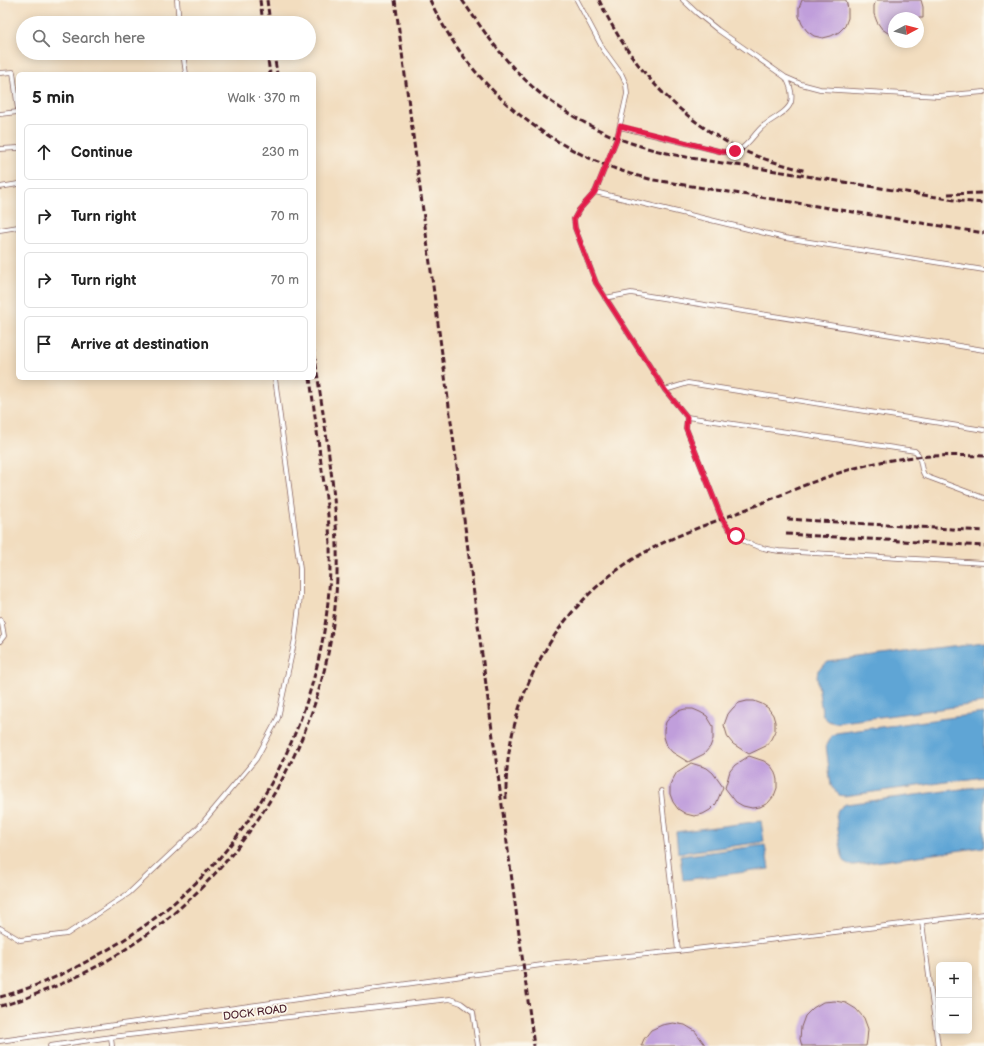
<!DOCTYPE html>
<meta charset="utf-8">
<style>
body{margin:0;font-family:"Balsamiq Sans",sans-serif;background:#f2f2f2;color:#222}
.controls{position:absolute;right:12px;bottom:12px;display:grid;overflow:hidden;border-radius:6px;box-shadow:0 2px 10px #0003}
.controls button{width:36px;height:36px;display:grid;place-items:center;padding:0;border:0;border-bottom:1px solid #e0e0e0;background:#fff;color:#222;font:20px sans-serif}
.compass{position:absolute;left:888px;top:12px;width:36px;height:36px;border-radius:50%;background:#fff;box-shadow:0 2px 10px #0003;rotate:83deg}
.stop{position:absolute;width:12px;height:12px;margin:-9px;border:3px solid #e11d48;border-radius:50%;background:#fff}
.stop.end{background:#e11d48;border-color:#fff;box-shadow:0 1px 4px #0008}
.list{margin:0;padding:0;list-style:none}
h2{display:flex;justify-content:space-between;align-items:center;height:52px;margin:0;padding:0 16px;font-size:17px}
h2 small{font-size:13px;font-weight:400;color:#767676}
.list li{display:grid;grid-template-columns:26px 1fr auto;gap:12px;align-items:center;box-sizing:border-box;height:56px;margin:0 8px 8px;padding:0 8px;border:1px solid #e0e0e0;border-radius:6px}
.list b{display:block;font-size:15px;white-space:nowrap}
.list em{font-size:13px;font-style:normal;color:#767676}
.icon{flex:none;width:22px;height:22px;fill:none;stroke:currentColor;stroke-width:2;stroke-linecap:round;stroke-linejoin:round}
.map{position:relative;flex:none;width:984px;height:1046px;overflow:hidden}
.search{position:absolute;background:#fff;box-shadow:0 2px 10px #0003;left:16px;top:16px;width:300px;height:44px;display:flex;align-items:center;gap:10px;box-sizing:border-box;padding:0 14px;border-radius:22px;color:#767676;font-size:15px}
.panel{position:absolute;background:#fff;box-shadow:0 2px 10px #0003;left:16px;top:72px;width:300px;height:308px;border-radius:6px}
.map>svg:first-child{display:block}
.water{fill:#5fa5d5;stroke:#546280}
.building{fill:#c09edb}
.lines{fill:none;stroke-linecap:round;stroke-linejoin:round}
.service-casing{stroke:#85625f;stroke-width:5.5}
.service{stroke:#fff;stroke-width:4}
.rail{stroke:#4a1f2b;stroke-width:3;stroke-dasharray:6 3;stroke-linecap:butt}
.route{stroke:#e11d48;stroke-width:5}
.labels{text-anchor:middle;stroke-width:3.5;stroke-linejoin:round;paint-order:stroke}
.street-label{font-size:11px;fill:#4a1f2b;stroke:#fbf7ec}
</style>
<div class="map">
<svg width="984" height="1046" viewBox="0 0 984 1046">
<rect width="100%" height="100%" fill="#fbf7ec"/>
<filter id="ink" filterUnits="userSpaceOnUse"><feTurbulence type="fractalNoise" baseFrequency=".025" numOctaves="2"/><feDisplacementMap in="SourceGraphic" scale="8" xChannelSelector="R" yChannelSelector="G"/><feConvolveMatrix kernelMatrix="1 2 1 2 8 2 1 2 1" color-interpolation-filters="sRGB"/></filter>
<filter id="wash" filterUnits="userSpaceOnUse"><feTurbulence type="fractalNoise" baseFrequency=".012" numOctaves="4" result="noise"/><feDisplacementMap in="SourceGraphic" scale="16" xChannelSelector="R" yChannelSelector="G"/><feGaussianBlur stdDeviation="0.9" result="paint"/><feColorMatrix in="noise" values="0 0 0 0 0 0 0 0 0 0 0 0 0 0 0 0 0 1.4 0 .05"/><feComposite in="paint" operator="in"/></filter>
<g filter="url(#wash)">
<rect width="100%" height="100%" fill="#f2ddbf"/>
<g class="water">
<path d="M984,642V703L835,723C828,722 825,719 822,713L817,677L818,670L828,662L974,643Z"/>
<polygon points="984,713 984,777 844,796 839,795 831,786 826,745 831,736 836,733"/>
<path d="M984,786V847L854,865C847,865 844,862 842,856L836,815C838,810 840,807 846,804Z"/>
<polygon points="761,821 764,842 678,853 676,832"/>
<polygon points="765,845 769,869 683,880 680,856"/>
</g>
<g id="blocks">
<g class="building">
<polygon points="802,0 846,0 848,9 848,18 845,26 839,32 831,36 823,38 814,36 807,31 802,24 799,16 799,8"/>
<polygon points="876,0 921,0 923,7 923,18 894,18 894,37 882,29 877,22 874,14 874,6"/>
<polygon points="747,701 754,701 762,704 768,708 773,715 775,722 775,731 771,739 766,746 749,754 733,744 728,738 724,725 728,714 733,708 739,703"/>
<polygon points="685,709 693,709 700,712 707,716 713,726 713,739 710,747 704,754 688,762 672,752 667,746 664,737 664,730 666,722 671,716 678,711"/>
<polygon points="749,756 764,761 771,766 775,772 777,780 777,788 774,796 768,803 760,807 752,808 743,806 736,802 725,788 730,771 735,765"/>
<polygon points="691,763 707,768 713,773 723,787 716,804 710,810 703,814 694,816 686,814 678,809 673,802 670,794 670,786 673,779 677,772"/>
<polygon points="835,1001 846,1003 856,1009 864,1018 868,1029 867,1040 866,1046 802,1046 800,1039 801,1027 805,1016 813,1008 823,1002"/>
<polygon points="673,1023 685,1025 695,1031 706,1046 641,1046 644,1039 651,1030 662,1025"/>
</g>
</g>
</g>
<g filter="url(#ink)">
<use href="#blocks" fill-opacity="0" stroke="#85625f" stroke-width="1"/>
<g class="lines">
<defs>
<g id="service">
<polyline points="177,0 179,23"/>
<path d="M577,0L603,49L622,75L626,84L627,94L617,138L595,192L579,210L574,219L575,228L596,283L665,390L687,417L915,451C923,457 919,469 925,476L984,498"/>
<polyline points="683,0 697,13 718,30 785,77 801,84 820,89 938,96 984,92"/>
<polyline points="183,53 186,74"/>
<polyline points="0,73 13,72 18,110"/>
<polyline points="0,114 18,112"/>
<path d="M620,127L723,152C729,152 736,152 741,149C749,143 754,135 761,128C769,120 788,113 791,102C793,93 790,85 786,78"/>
<polyline points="0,149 18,148"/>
<polyline points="0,187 18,184"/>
<polyline points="595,192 785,238 984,270"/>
<polyline points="0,230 18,227"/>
<polyline points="605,298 631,293 984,350"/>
<polyline points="665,390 688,383 984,430"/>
<path d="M687,417L686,428L722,519C734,541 756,548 779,551L984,563"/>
<polyline points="0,620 2,624 4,636 0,641"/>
<polyline points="661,791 678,951"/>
<polyline points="922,922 938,1046"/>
<polyline points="0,928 20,940 67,934 129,893 199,827 256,759 278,718 295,639 300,597 300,569 275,378"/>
<polyline points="111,1037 112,1046"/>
<polyline points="0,1041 556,963 678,951 984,914"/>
<polyline points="50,1046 111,1037 450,999 461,1003 473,1012 478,1046"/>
</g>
</defs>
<use href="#service" class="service-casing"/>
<use href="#service" class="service"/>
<g class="rail">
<polyline points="260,0 263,23"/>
<polyline points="267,0 270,23"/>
<polyline points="395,0 534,1046"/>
<path d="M430,0C472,91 556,158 654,180L984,233"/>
<path d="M462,0C487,36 511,71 546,98C572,117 601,133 631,143C678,159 728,163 776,171C838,181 899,191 961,201L984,203"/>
<path d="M599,0C629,64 676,117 740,149C761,159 784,165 806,171"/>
<polyline points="267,53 270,74"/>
<polyline points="274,53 277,74"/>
<polyline points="948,194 984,193"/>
<polyline points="787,519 984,531"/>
<polyline points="786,534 984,546"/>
<path d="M506,799C504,697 558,599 649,550C682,532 718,521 752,507C795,489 840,469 886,461C918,455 951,455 984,456"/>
<path d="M0,997C33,988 63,975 93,958C141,932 186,897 222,855C289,775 328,670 330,567C331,534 327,502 322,470C318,439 314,409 310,378"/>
<path d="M0,1006C21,1001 41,992 61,984C223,913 333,751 337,574C339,500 324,425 314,351"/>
</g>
</g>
</g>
<g class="lines" filter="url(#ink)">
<polyline class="route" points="735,151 723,152 620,126 617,138 595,192 579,210 574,219 575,228 596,283 665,390 687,417 686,428 722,519 730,530 736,536"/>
</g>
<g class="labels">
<g class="street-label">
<text transform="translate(255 1012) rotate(-7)" y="4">DOCK ROAD</text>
</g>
</g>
</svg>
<div class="controls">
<button>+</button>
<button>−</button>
</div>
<svg class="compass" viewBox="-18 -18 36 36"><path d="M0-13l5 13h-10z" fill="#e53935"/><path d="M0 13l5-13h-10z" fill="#767676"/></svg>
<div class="stop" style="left:736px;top:536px"></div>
<div class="stop end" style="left:735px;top:151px"></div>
<div class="search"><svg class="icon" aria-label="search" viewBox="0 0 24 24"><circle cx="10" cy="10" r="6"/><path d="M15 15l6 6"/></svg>Search here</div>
<section class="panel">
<h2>5 min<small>Walk · 370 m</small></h2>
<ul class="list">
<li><svg class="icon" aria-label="ahead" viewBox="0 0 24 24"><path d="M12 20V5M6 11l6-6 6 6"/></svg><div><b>Continue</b></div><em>230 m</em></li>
<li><svg class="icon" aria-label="right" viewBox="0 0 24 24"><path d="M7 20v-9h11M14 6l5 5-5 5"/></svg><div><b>Turn right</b></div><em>70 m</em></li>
<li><svg class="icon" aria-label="right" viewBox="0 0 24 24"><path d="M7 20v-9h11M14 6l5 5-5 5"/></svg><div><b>Turn right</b></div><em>70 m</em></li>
<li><svg class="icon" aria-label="arrive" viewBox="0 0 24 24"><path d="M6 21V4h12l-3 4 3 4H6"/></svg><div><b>Arrive at destination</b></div></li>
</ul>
</section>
</div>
